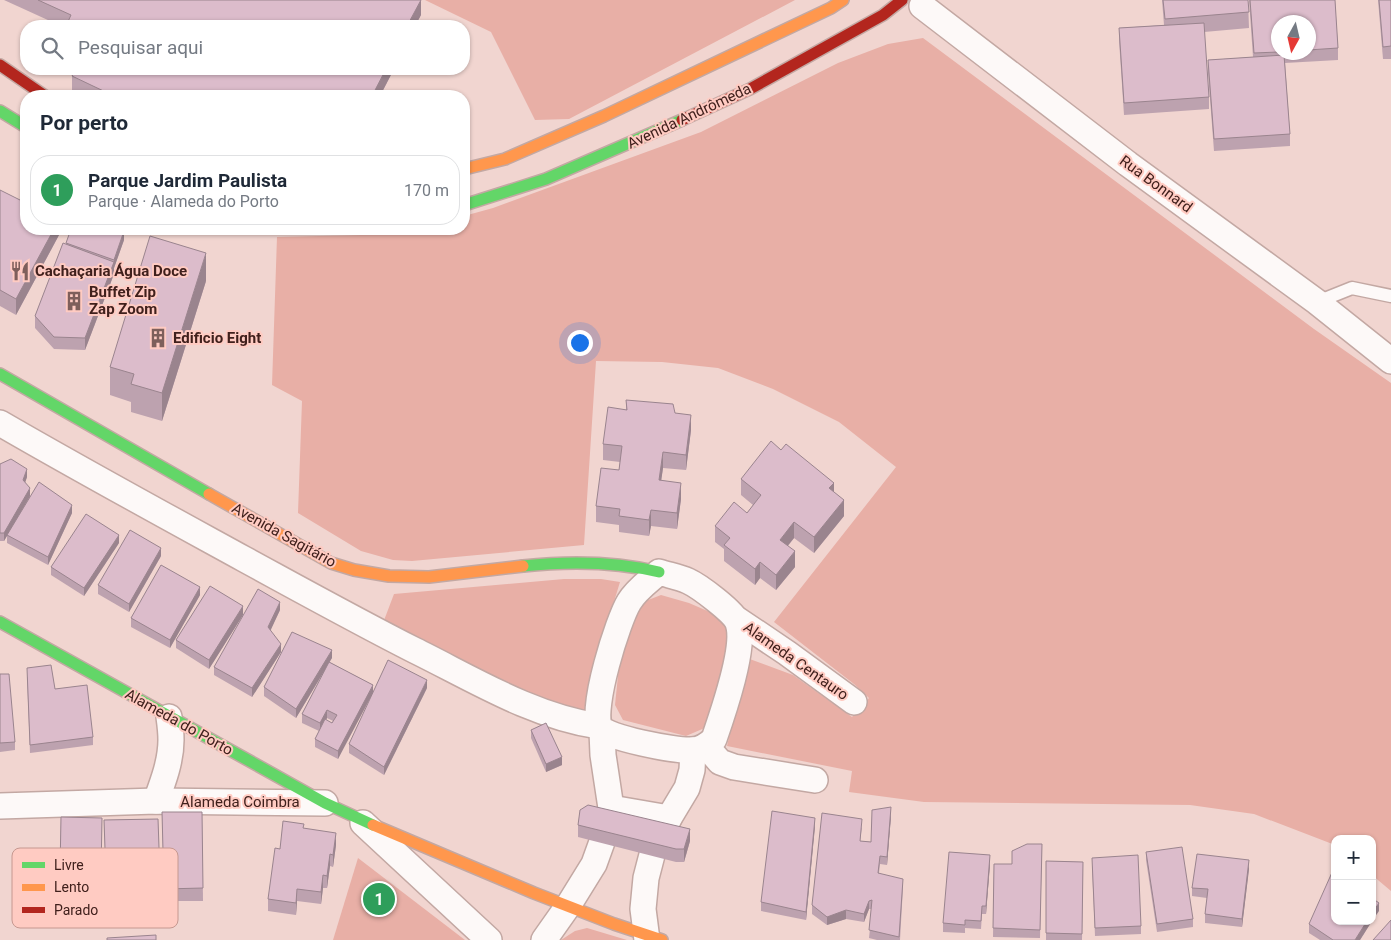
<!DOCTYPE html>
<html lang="pt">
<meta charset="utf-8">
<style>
body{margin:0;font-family:Roboto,sans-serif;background:#f6f6f7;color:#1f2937}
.controls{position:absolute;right:15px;bottom:15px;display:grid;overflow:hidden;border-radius:10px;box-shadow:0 1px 4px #0004}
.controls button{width:45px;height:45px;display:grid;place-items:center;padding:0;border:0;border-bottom:1px solid #e0e1e3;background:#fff;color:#1f2937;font:25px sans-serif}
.compass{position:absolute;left:1271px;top:15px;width:45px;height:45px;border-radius:50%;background:#fff;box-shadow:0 1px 4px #0004;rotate:188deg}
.you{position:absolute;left:579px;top:342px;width:18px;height:18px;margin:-12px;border:4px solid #fff;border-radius:50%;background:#1a73e8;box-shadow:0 0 0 8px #1a73e833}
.badge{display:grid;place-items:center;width:32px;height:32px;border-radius:50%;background:#d93025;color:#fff;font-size:16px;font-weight:700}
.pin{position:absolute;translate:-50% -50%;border:2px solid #fff;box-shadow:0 1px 5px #0006}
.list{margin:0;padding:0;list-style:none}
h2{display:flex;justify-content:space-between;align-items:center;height:65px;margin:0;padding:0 20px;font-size:21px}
h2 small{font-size:16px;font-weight:400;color:#747a83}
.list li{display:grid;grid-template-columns:32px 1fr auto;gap:15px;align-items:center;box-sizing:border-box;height:70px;margin:0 10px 10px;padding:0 10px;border:1px solid #e0e1e3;border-radius:20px}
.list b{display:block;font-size:19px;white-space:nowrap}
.list p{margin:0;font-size:16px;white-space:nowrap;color:#747a83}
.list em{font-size:16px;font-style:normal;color:#747a83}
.icon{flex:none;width:28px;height:28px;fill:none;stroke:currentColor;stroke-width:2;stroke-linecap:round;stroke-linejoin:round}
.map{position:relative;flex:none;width:1391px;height:940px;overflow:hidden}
.search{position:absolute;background:#fff;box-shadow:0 1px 4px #0004;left:20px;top:20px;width:450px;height:55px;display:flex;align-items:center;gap:12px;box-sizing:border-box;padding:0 18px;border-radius:20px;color:#747a83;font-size:19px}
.panel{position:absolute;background:#fff;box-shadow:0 1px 4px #0004;left:20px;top:90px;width:450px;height:145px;border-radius:20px}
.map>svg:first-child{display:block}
.green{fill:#e8afa6}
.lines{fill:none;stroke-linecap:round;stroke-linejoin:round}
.lane-casing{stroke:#c3a8a3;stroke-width:15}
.street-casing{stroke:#c3a8a3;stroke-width:28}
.fast-casing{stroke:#c3a8a3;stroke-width:14}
.slow-casing{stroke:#c3a8a3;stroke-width:14}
.jam-casing{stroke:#c3a8a3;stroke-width:14}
.lane{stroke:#fdf9f8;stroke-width:12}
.street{stroke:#fdf9f8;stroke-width:25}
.fast{stroke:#63d668;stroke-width:11}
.slow{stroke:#ff974d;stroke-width:11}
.jam{stroke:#b3261e;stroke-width:11}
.wall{fill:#bda2af;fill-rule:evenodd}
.shaded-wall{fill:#9a848e}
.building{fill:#dcbccb;stroke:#9a848e}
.labels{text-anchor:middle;stroke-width:4;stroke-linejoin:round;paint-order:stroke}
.street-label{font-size:15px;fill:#40201c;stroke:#ffcbc2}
.poi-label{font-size:15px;font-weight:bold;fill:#40201c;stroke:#ffcbc2;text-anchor:start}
.key{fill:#ffcbc2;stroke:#c69890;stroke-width:1}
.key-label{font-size:14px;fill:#40201c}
</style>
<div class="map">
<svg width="1391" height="940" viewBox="0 0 1391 940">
<rect width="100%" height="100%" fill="#f1d5d0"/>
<g class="green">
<polygon points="425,0 795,0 569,119 535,120 491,32"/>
<polygon points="923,38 1314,329 1391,383 1391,891 1372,875 1372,839 1335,839 1335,845 1254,814 1190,805 924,802 849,792 852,771 727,746 747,658 793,675 852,717 869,698 854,684 774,622 896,467 839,422 773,389 718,368 662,362 596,361 584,545 412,561 393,560 361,551 298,513 302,401 272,385 277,237 361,235 406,229 464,229 464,216 493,208 701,132 838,63 888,44"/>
<polygon points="564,579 601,579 620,582 609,618 590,719 551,710 383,623 394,594"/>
<polygon points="661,595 689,603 726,619 730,632 727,649 707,727 686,736 623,720 615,705 619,666 627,630 643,602"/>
<polygon points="358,858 465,940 333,940"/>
<polygon points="587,928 627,940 561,940 575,931"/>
</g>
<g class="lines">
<defs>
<polyline id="lane" points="1317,302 1352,288 1391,296"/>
<g id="street">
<polyline points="922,6 1128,164 1317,302 1391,361"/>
<path d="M0,423C81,470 162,514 244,559C301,590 357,621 414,650C473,679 532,716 598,726"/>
<path d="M659,572C668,575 679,577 688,581C699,586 734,612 738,623C746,646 723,713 714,739C708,745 701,750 691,750C677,751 605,738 600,727C590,709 618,620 629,602C636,590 649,581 659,572Z"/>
<polyline points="738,620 787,653 854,702"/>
<polyline points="706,746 720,762 734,767 815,780"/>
<path d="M156,801C163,782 171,761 171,740C171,733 170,724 169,717"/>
<polyline points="0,806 156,801 325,803"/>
<polyline points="611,808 669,818"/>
<polyline points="363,823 489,940"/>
<polyline points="544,940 568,906 594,864 603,839 611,808 603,755 602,731"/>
<polyline points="647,940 643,909 646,878 653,851 669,818 687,788 692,770 693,750"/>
</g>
<g id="fast">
<polyline points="0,111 26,127"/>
<polyline points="464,205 546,179 682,120"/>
<polyline points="0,374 209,494"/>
<path d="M523,566C569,561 613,561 659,572"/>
<polyline points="0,622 325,803 373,825"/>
</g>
<g id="slow">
<polyline points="464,169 505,159 604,116 831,8 843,0"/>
<polyline points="209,494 331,563 354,570 389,576 429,577 523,566"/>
<polyline points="373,825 534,893 614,924 662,940"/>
</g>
<g id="jam">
<polyline points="0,65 45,96"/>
<polyline points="682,120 750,89 883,15 902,0"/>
</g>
</defs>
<use href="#lane" class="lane-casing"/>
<use href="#street" class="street-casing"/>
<use href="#fast" class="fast-casing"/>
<use href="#slow" class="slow-casing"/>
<use href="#jam" class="jam-casing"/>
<use href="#lane" class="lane"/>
<use href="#street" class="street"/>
<use href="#fast" class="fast"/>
<use href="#slow" class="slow"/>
<use href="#jam" class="jam"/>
</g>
<g class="wall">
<polygon points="4,0 421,0 421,15 415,26 61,26"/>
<polygon points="1162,0 1248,0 1249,28 1204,32 1209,97 1209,109 1124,115 1119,40 1119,28 1164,25"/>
<path d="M1249,0H1335L1338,48V60L1285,63L1290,134V146L1214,151L1208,73V60L1253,57ZM1278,22H1308V52H1278Z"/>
<polygon points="1378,0 1391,0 1391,59 1383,59"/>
<polygon points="76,69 394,69 380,96 82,96 72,91 72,76"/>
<polygon points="0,190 59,229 59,235 16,315 0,306"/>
<polygon points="124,240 114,268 114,274 85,350 54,349 35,328 35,316 66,243"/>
<polygon points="206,281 162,421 131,412 131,402 110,395 110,367"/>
<polygon points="626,400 675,413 691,430 686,470 663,468 661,480 681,499 677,529 651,526 649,536 619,532 619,525 596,522 596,506 619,470 620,462 603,460 603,444 626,410"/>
<polygon points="0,464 27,477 25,482 30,496 72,513 48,565 7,543 7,536 4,541 0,541"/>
<polygon points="741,479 834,492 844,516 814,553 794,538 788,546 795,567 776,590 760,578 755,585 724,561 724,549 715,542 715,526 747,513 753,505 741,495"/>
<polygon points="119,543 84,596 51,575 51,567"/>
<polygon points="161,556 129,612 98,594 98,585"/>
<polygon points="200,595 170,648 131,627 131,618"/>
<polygon points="280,610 270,630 281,652 252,697 214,675 214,667"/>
<polygon points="243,615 209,669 176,648 176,640"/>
<path d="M332,658L329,662L373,685L338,759L315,747V739L319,731L302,723V714L328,665L296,718L264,696V687ZM327,718L333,721L332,723L326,720Z"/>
<polygon points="0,674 15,742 15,750 0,752"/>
<polygon points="27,677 55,689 93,737 93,745 30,753"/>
<polygon points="427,688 384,775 349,753 349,744"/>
<polygon points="531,730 562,765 546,772 531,738"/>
<polygon points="162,812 202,812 203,901 164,901"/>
<polygon points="891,816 887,865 880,864 879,873 903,887 900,940 877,940 869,938 872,909 869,909 864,922 846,919 827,925 812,914 812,905 862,827 860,841 871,842"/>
<polygon points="61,817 102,818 101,882 60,880"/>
<polygon points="158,819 160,884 106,886 104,820"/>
<polygon points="578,825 690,841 684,862 676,862 578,837"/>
<polygon points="815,826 806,920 761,911 761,902"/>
<polygon points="304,829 336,845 333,867 330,866 327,888 323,888 321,904 297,901 296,915 268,911 268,899 280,849"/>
<polygon points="1042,844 1040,938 993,937 994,864 1012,864"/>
<polygon points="1146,852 1193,919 1193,927 1157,932 1146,860"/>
<polygon points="1046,861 1083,862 1082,940 1046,940"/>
<polygon points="990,864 986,914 982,914 981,929 965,928 965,933 943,932 943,923"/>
<polygon points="1092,866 1141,926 1141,934 1095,936"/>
<polygon points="1249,869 1242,927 1205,923 1205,914 1207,898 1192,896 1192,888"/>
<polygon points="1335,921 1372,921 1360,940 1320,940 1309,933 1309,924"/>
</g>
<g class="shaded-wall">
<polygon points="421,0 421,15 415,26 407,26"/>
<polygon points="386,69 394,69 380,96 372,96"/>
<polygon points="54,229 59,229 59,235 16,315 16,299"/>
<polygon points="124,231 124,240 114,268 114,260"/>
<polygon points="206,253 206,281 162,421 162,393"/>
<polygon points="114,262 114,274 85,350 85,338"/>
<polygon points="691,415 691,430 686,470 686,455"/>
<polygon points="663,452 663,468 659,496 659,480"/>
<polygon points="27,469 27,477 23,489 23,480"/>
<polygon points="681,483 681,499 677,529 677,513"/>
<polygon points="834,483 834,498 829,488"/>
<polygon points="30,488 30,496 4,541 4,533"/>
<polygon points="844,500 844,516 814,553 814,537"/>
<polygon points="72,505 72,513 48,565 48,557"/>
<polygon points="651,510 651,526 649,536 649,520"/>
<polygon points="794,522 794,538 780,555 780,540"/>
<polygon points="119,535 119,543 84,596 84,588"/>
<polygon points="161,548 161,556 129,612 129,604"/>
<polygon points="795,551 795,567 776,590 776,575"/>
<polygon points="760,562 760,578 755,585 755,569"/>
<polygon points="200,587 200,595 170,648 170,640"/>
<polygon points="280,602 280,610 268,636 268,627"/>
<polygon points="243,606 243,615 209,669 209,660"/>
<polygon points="281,644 281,652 252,697 252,688"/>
<polygon points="332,650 332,658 296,718 296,709"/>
<polygon points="427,680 427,688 384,775 384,767"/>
<polygon points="373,685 373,693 338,759 338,751"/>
<polygon points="327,710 327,718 320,732 320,723"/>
<polygon points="562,757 562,765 546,772 546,764"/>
<polygon points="891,807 891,816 887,865 887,857"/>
<polygon points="815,818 815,826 806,920 806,912"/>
<polygon points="690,829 690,841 684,862 684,849"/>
<polygon points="336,833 336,845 333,867 333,855"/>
<polygon points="330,854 330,866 327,888 327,876"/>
<polygon points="990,855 990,864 986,914 986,906"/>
<polygon points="1249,860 1249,869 1242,927 1242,919"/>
<polygon points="323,875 323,888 321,904 321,892"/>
<polygon points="297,889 297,901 296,915 296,903"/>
<polygon points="869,901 869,909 864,922 864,914"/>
<polygon points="1379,903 1379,911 1372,921 1372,913"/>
<polygon points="846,910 846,919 827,925 827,917"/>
<polygon points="1367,921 1372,921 1360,940 1355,940"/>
</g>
<g class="building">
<polygon points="38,0 421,0 407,26 66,26 71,15"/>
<polygon points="1163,0 1248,0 1249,12 1165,19"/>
<polygon points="1250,0 1335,0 1338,48 1308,50 1308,22 1278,22 1278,52 1254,53"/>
<polygon points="1379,0 1391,0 1391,46 1383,47"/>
<polygon points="1204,23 1209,97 1124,103 1119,28"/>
<polygon points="1284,55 1290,134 1214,139 1208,60"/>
<polygon points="76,69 386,69 372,96 114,96 72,76"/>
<polygon points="0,190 26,203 26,229 54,229 16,299 0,290"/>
<polygon points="71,229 117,229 124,231 114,260 66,243"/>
<polygon points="150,236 206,253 162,393 131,384 134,374 110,367"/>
<polygon points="63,243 114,262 85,338 54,337 35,316"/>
<polygon points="626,400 673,404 675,413 691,415 686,455 663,452 659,480 681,483 677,513 651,510 649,520 619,516 620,509 596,506 601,468 619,470 622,446 603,444 608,407 627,410"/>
<polygon points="771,441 781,450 786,444 834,483 829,488 844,500 814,537 794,522 780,540 795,551 776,575 760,562 755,569 724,545 730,538 715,526 734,502 747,513 761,495 741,479"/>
<polygon points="11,459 27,469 23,480 30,488 4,533 0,533 0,464"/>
<polygon points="39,482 72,505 48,557 7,535"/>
<polygon points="86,514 119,535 84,588 51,567"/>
<polygon points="130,530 161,548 129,604 98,585"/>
<polygon points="161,565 200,587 170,640 131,618"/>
<polygon points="210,586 243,606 209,660 176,640"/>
<polygon points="258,589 280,602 268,627 281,644 252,688 214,667"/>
<polygon points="292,632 332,650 296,709 264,687"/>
<polygon points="388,660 427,680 384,767 349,744"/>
<polygon points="329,662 373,685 338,751 315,739 325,719 332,723 337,715 327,710 320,723 302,714"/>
<polygon points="51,665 55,689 87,685 93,737 30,745 27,668"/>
<polygon points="0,674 9,674 15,742 0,743"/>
<polygon points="546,723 562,757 546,764 531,730"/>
<polygon points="588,805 690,829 684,849 676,849 578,825 580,810"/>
<polygon points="891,807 887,857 880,856 878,873 903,879 899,937 869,930 872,900 869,901 864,914 846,910 827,917 812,905 822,813 862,819 860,841 871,842 872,810"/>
<polygon points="772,811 815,818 806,912 761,902"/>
<polygon points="162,812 202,812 203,888 164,889"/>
<polygon points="61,817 102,818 101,873 60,871"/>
<polygon points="158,819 160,876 106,877 104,820"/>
<polygon points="283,821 304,824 303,828 336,833 333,855 330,854 327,876 323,875 321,892 297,889 296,903 268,899 275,848 280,849"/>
<polygon points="1027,844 1042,844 1040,930 993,928 994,864 1012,864 1012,851"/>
<polygon points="1182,847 1193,919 1157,924 1146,852"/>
<polygon points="949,852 990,855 986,906 982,906 981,921 965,920 965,925 943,923"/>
<polygon points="1197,854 1249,860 1242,919 1205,914 1208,889 1192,888"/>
<polygon points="1138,855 1141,926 1095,928 1092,858"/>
<polygon points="1046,861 1083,862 1082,934 1046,933"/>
<polygon points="1334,868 1335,869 1335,921 1367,921 1355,940 1333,940 1309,924"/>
<polygon points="1372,898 1379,903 1372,913"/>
<polygon points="1391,920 1391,940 1373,940"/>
<polygon points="156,935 156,940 107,940 107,938"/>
</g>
<defs>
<symbol id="restaurant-bare" viewBox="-9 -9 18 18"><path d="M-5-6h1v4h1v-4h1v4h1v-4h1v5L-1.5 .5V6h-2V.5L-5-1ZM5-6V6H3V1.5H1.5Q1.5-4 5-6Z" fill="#7e5f5b" stroke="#ffcbc2" stroke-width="2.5" paint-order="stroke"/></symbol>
<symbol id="building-bare" viewBox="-9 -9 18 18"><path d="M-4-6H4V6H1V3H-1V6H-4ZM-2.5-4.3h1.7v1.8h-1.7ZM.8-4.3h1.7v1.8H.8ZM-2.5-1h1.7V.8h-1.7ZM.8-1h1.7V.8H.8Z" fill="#7e5f5b" stroke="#ffcbc2" stroke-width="2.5" paint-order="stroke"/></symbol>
</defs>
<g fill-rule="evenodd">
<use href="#restaurant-bare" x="6" y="257" width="28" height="28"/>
<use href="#building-bare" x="60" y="287" width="28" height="28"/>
<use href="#building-bare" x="144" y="324" width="28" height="28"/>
</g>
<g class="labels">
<g class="street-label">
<text transform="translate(689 116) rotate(-25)" y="5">Avenida Andrômeda</text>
<text transform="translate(1156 184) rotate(36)" y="5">Rua Bonnard</text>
<text transform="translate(284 535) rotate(29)" y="5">Avenida Sagitário</text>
<text transform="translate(796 661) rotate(35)" y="5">Alameda Centauro</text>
<text transform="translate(179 722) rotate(29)" y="5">Alameda do Porto</text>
<text x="240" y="807">Alameda Coimbra</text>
</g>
<g class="poi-label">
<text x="35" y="276">Cachaçaria Água Doce</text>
<text x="89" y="297">Buffet Zip<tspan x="89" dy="17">Zap Zoom</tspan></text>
<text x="173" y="343">Edificio Eight</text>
</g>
</g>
<rect x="12" y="848" width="166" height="80" rx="8" class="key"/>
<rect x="22" y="862" width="23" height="6" fill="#63d668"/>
<rect x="22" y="884" width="23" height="7" fill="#ff974d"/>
<rect x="22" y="907" width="23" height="6" fill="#b3261e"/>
<g class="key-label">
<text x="54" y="870">Livre</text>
<text x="54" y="892">Lento</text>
<text x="54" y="915">Parado</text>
</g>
</svg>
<div class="controls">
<button>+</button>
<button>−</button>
</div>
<svg class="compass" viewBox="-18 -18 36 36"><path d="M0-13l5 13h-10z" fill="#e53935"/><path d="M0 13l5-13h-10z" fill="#747a83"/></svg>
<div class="you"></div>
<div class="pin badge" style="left:379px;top:899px;background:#2e9e5b">1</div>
<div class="search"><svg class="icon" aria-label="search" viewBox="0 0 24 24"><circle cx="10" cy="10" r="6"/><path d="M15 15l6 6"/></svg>Pesquisar aqui</div>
<section class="panel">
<h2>Por perto<small></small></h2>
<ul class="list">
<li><span class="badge" style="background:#2e9e5b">1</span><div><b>Parque Jardim Paulista</b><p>Parque · Alameda do Porto</p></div><em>170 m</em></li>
</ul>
</section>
</div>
